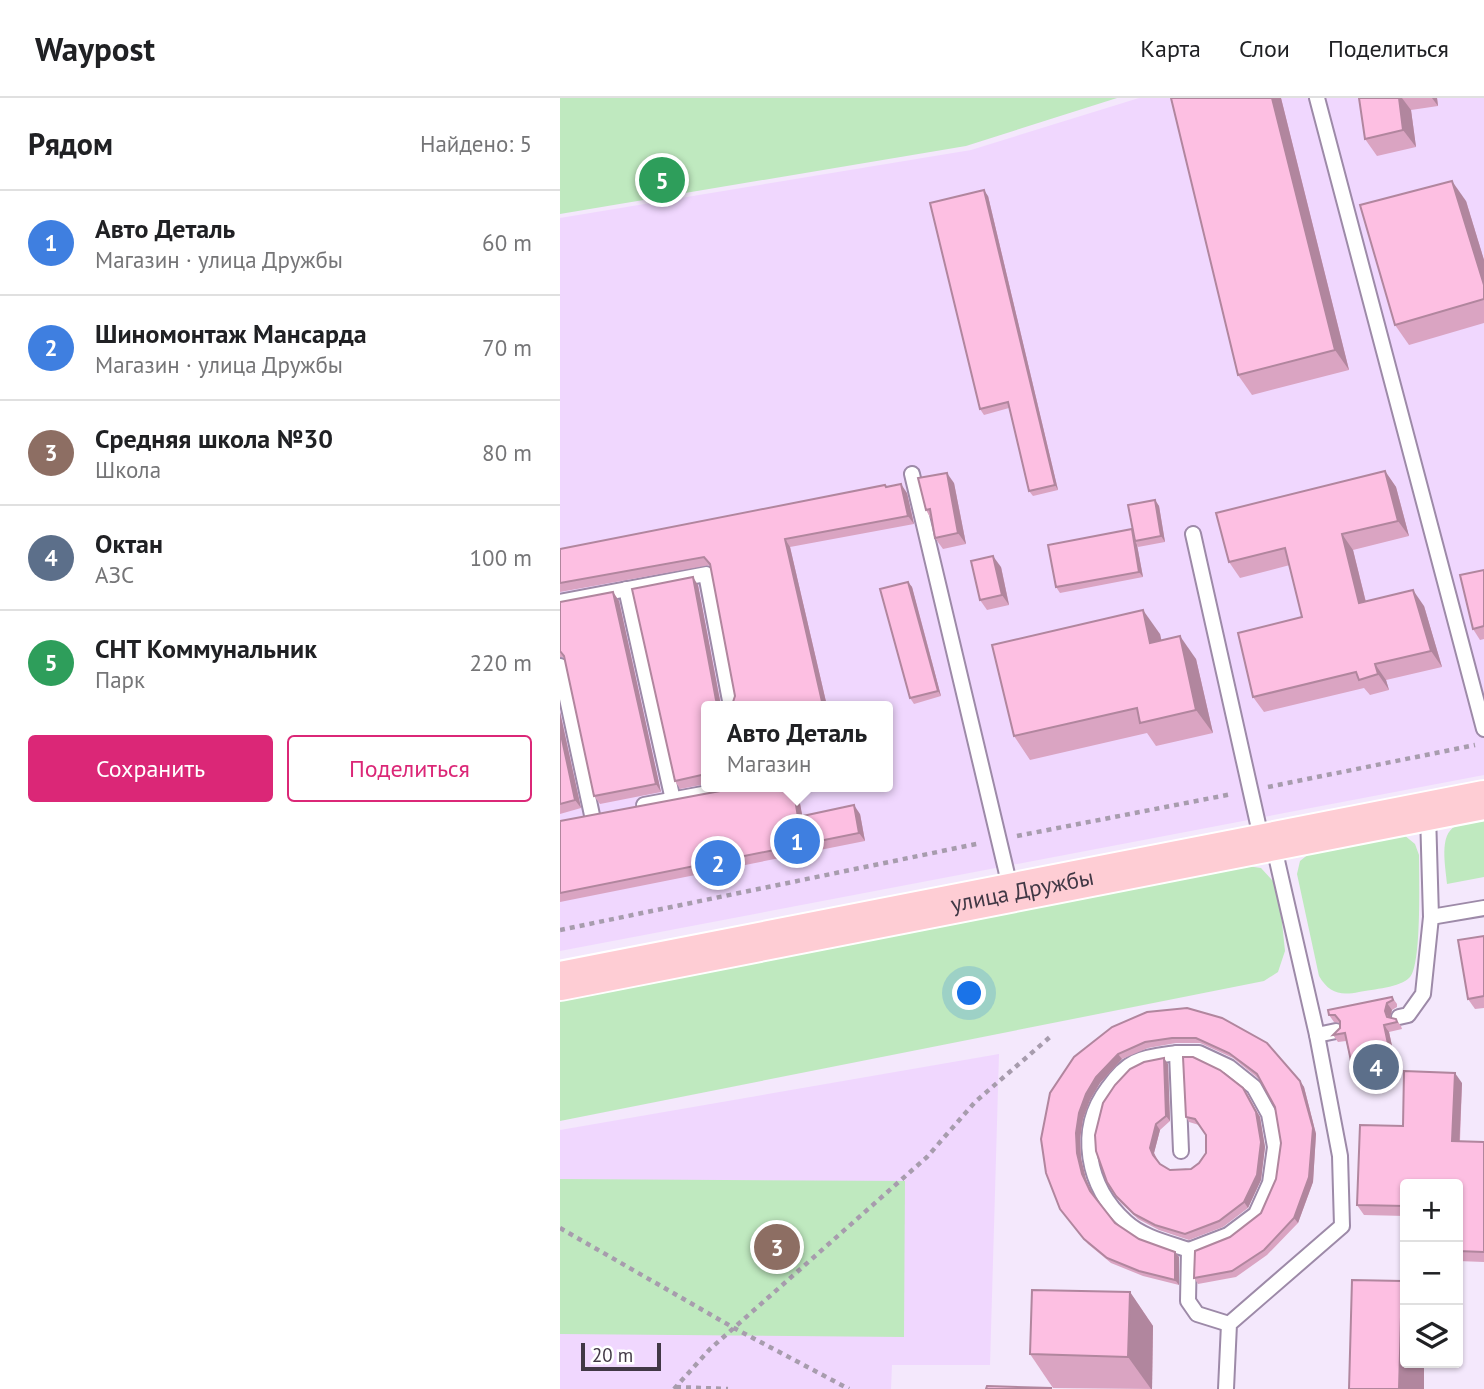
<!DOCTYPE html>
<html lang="ru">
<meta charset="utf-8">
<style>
body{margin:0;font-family:"PT Sans",sans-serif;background:#f6f6f6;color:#202124}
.controls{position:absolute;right:21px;bottom:21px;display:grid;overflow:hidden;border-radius:7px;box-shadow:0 2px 5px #0004}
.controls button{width:63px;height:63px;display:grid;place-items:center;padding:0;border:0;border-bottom:2px solid #e0e0e0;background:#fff;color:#202124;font:35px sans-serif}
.scale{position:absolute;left:21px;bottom:18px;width:80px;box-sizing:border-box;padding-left:7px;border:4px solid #413845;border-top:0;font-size:19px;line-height:24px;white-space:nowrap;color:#413845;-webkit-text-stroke:5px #fff;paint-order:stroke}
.you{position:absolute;left:410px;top:896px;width:24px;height:24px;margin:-18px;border:5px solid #fff;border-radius:50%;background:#1a73e8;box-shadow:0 0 0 10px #1a73e833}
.badge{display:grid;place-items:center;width:46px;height:46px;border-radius:50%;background:#db2777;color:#fff;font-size:23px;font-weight:700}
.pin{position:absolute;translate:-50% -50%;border:4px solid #fff;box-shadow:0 2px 7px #0006}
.popup{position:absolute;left:141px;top:603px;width:192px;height:91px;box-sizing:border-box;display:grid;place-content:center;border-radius:7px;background:#fff;filter:drop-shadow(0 2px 5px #0005);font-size:23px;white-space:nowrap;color:#757577}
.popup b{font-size:26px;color:#202124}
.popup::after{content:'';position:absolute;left:50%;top:100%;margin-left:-14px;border:14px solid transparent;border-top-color:#fff}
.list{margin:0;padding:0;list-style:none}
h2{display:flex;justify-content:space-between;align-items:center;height:91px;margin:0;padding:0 28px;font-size:30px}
h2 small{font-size:23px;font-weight:400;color:#757577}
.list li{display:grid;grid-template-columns:46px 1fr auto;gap:21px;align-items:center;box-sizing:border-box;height:105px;padding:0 28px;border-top:2px solid #e0e0e0}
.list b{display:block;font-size:26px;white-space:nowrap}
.list p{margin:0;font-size:23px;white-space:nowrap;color:#757577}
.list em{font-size:23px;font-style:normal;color:#757577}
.actions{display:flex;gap:14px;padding:21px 28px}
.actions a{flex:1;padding:16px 0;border:2px solid #db2777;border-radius:7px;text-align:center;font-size:24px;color:#db2777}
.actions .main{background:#db2777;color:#fff}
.icon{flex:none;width:38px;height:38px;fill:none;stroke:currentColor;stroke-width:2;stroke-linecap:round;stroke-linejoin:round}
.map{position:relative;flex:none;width:924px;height:1291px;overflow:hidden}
header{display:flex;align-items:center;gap:42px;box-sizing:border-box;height:98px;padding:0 35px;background:#fff;border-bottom:2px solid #e0e0e0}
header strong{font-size:33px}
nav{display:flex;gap:38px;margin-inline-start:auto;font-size:24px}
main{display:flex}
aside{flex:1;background:#fff}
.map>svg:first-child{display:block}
.built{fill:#f0d7fe;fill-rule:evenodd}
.green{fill:#bfe9bf}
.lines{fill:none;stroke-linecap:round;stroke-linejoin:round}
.lane-casing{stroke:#9d8aa8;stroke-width:18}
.primary-casing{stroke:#fff;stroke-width:42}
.path{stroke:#a79cad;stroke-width:4.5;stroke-dasharray:5 5;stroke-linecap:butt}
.lane{stroke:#fff;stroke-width:14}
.primary{stroke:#fecdd4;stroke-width:38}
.wall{fill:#daa4c2}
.shaded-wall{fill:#b1869e}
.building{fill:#fdbfe2;stroke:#b1869e;stroke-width:2}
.labels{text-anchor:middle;stroke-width:5;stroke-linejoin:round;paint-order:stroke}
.street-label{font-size:23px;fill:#413845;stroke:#fff}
</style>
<header>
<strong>Waypost</strong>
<nav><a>Карта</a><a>Слои</a><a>Поделиться</a></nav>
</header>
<main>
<aside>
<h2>Рядом<small>Найдено: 5</small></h2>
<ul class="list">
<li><span class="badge" style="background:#3f7fe0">1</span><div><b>Авто Деталь</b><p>Магазин · улица Дружбы</p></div><em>60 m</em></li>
<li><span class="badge" style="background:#3f7fe0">2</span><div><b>Шиномонтаж Мансарда</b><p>Магазин · улица Дружбы</p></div><em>70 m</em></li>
<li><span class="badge" style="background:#8d6e63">3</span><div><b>Средняя школа №30</b><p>Школа</p></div><em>80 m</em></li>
<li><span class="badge" style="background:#5c6f8a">4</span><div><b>Октан</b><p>АЗС</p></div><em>100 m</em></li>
<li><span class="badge" style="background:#2e9e5b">5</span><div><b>СНТ Коммунальник</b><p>Парк</p></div><em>220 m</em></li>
</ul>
<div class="actions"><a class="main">Сохранить</a><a>Поделиться</a></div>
</aside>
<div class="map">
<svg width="924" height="1291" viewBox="0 0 924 1291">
<rect width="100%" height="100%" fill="#f4e8fc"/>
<g class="built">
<path d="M579,0H924V677L0,853V120L411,52ZM146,608H328V689H146Z"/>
<polygon points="439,956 430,1267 332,1267 331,1291 0,1291 0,1032"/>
</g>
<g class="green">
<polygon points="0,0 557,0 406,48 0,116"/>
<path d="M924,723V779L887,786C886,770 878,736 896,728C904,725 915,725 924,723Z"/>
<path d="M844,737L855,746L859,757C859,778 862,867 850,879C840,890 813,891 799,894C780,898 769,895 759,878L737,776L740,763L750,755Z"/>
<polygon points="687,768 701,770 713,783 720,805 725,853 718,874 704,883 0,1023 0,901"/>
<polygon points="0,1081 345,1083 344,1239 0,1236"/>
</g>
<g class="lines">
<defs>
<g id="lane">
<polyline points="757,0 924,631"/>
<polyline points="352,376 451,793"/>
<polyline points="633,436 702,744"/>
<polyline points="66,491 113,702"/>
<polyline points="0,504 146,476 171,608"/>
<polyline points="0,568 32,717"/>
<polyline points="84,707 180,689"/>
<polyline points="871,819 924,810"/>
<polyline points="839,919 848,917 863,896 871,819 868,716"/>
<polyline points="757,937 776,933"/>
<path d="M617,955C603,957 588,958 575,964C565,969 555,980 548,990C516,1032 527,1089 566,1124C582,1139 608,1145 629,1152"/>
<polyline points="621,1053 617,955 639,955 669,969 694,989 709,1016 715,1049 710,1085 696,1116 668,1137 629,1152 628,1203 637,1216 669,1226"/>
<polyline points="666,1291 669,1226 782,1128 780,1058 757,937 713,745"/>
</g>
<g id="primary">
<path id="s1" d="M0,883L924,702"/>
</g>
</defs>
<use href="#lane" class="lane-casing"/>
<use href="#primary" class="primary-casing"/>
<g class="path">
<polyline points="708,689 915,647"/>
<polyline points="457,738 672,696"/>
<polyline points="0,832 421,745"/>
<polyline points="0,1130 174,1230 289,1291"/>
<polyline points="116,1289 168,1291"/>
<polyline points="114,1291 150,1251 367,1059 415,1004 490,939"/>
</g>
<use href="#lane" class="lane"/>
<use href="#primary" class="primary"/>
</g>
<g class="wall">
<polygon points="611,0 721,0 789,272 692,297 678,277"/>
<polygon points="799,0 877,0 878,8 851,12 856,49 817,58 805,41"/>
<polygon points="428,98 498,392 473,398 469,393 449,310 424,317 420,311"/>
<polygon points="906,103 924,162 924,225 849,247 835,227"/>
<polygon points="825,373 836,389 849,438 793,452 806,504 864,508 882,569 826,582 829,592 810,597 804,590 704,614 693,599 742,519 730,467 680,480 669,464"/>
<polygon points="394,385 406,446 383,451 375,440 371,421 366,412"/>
<polygon points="326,389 347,395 354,426 230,449 267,608 168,608 172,607 175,598 150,467 0,494 0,451"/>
<polygon points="595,402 599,408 605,444 578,449 577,447 583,479 500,495 496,489 572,431"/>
<polygon points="441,469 449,507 427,512 420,502"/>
<polygon points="924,472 924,541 920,542 913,531"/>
<polygon points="348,484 352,489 381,598 354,606 350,600"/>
<polygon points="138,487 161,607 146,608 146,686 120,691 115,683"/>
<polygon points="53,494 59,503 101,694 40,706 34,698 4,559 0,559 0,504"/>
<polygon points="600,536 601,542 636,561 653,635 596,648 587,635 470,662 454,638"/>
<polygon points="0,614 21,710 0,716"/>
<polygon points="178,689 237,689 242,718 300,716 305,743 0,804 0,723 176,690"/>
<polygon points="924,838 924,910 915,911 908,901"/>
<polygon points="832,899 837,906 837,909 832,912 830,920 836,921 841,928 842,931 829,934 838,976 799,984 794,977 786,943 778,944 773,937 780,930 780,925 774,924 769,917"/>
<polygon points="587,914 740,983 744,989 756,1036 753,1084 738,1125 707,1157 676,1179 638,1186 634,1180 670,1139 701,1115 716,1081 721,1045 715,1009 699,981 673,960 640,945 616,945 588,950 562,961 540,985 530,1002 523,1021 520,1041 521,1060 526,1081 533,1097 555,1125 579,1141 615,1154 619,1159 619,1187 583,1178 551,1165 528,1146 500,1111 481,1041"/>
<polygon points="608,966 610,1023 600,1032 594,1055 600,1066 610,1072 631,1071 639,1065 646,1055 646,1037 639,1027 629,1024 626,1019 687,995 700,1019 705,1049 701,1082 688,1110 663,1129 629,1142 599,1132 578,1121 560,1104 547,1084"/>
<polygon points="902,985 900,1043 924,1044 924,1164 898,1163 898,1086 845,1086 845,1118 804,1117 797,1107 843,1028"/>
<polygon points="570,1194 593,1228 592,1291 493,1290 470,1256"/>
</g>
<g class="shaded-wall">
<polygon points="712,0 721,0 789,272 775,252"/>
<polygon points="839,0 842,0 851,12 856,49 843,32"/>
<polygon points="872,0 877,0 878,8"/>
<polygon points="892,83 906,103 924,162 924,187"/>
<polygon points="424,92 428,98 498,392 495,387"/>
<polygon points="825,373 836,389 849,438 838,423"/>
<polygon points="387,375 394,385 406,446 398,435"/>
<polygon points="341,386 347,395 354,426 348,418"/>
<polygon points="595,402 599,408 605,444 601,438"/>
<polygon points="572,431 575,443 577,447 583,479 579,474"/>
<polygon points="782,436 793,452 810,521 799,505"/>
<polygon points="225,441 230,449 267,608 263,608"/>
<polygon points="433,458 441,469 449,507 442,497"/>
<polygon points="133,479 138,487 161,608 160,608 156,602"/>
<polygon points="348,484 352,489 381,598 378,593"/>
<polygon points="853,492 864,508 882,569 871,553"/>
<polygon points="53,494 59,503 101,694 96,686"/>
<polygon points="583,512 600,536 607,568 590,545"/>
<polygon points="620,538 636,561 653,635 636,612"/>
<polygon points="815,566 826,582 829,592 818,576"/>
<polygon points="0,614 21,710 15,702 0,632"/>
<polygon points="233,689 237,689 244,727 238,719"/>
<polygon points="294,707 300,716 305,743 299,735"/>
<polygon points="827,905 832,912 830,920 832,926 825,913"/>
<polygon points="824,927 829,934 838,976 833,969"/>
<polygon points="558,956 562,961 540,985 530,1002 523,1021 520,1041 521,1060 526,1081 534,1098 530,1093 522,1076 517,1055 516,1035 519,1015 526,996 536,979"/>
<polygon points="604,960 608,966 610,1023 606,1018"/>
<polygon points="895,975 902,985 899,1053 892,1043"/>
<polygon points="740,983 744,989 756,1036 753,1084 738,1125 734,1120"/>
<polygon points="683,990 700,1019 705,1049 701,1082 688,1110 684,1104"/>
<polygon points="596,1026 600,1032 594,1055 597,1062 590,1050"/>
<polygon points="615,1154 619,1159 619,1187 615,1182"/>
<polygon points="842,1183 845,1187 845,1265 864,1265 864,1291 839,1291"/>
<polygon points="570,1194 593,1228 592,1291 591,1291 568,1259"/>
</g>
<g class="building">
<polygon points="611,0 712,0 775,252 678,277"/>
<polygon points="799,0 839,0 843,32 805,41"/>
<polygon points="892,83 924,187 924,201 835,227 800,107"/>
<polygon points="424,92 495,387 469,393 448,304 420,311 370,105"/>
<polygon points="825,373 838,423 782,436 799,505 853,492 871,553 815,566 818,576 799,582 796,574 693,599 678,535 742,519 725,450 669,464 656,415"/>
<polygon points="387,375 398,435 375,440 370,411 366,412 358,380"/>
<polygon points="341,386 348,418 225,441 263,608 168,608 172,607 175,598 150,466 144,459 0,485 0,451 325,387 326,389"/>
<polygon points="595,402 601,438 575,443 568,407"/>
<polygon points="572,431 579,474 496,489 488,447"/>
<polygon points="433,458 442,497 420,502 411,463"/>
<polygon points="924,472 924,528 913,531 900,477"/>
<polygon points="133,479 156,602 158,606 164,608 146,608 146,676 115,683 72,491"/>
<polygon points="348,484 378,593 350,600 320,491"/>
<polygon points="53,494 96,686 34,698 4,558 0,553 0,504"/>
<polygon points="583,512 590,545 620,538 636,612 580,625 577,610 454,638 432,547"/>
<polygon points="0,632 15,702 0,706"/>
<polygon points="178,689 233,689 238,719 294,707 299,735 0,795 0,723 176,690"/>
<polygon points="924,838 924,898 908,901 898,842"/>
<polygon points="832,899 833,902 827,905 825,913 827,919 836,921 837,924 824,927 833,969 794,977 785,935 773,937 780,930 780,923 775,917 769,917 768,912"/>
<polygon points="627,910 662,920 707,945 740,983 753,1030 749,1079 734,1120 704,1152 672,1173 634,1180 635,1153 670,1139 701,1115 716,1081 721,1045 715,1009 697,976 669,955 636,940 612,940 585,944 558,956 536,979 526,996 519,1015 516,1035 517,1055 522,1076 530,1093 555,1125 579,1141 615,1154 615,1182 579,1173 547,1160 524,1141 500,1111 486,1075 481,1041 490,995 514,959 552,929 587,914"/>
<polygon points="623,959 633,959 660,972 683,990 696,1014 701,1044 697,1077 684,1104 659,1123 625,1136 595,1127 574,1116 556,1098 547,1084 536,1053 535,1037 543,1005 555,987 570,971 584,964 604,960 606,1018 596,1026 590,1050 593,1057 600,1066 610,1072 631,1071 639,1065 646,1055 646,1037 635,1021 626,1019"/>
<polygon points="844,973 895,975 892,1043 924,1044 924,1154 898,1153 898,1086 845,1086 845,1108 797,1107 800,1027 843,1028"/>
<polygon points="792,1182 842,1183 839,1291 789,1291"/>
<polygon points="472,1192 570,1194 568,1259 470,1256"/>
<polygon points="427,1288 491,1290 491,1291 426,1291"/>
</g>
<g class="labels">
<g class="street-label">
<text dy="8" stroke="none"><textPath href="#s1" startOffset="471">улица Дружбы</textPath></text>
</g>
</g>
</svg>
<div class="controls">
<button>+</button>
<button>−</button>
<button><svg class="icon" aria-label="layers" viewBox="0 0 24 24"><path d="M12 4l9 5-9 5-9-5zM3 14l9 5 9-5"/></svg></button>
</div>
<div class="scale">20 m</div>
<div class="you"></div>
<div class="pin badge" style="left:237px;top:743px;background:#3f7fe0">1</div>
<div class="popup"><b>Авто Деталь</b>Магазин</div>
<div class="pin badge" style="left:158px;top:765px;background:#3f7fe0">2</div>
<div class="pin badge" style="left:217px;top:1149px;background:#8d6e63">3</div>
<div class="pin badge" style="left:816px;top:969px;background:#5c6f8a">4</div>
<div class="pin badge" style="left:102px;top:82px;background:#2e9e5b">5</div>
</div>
</main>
